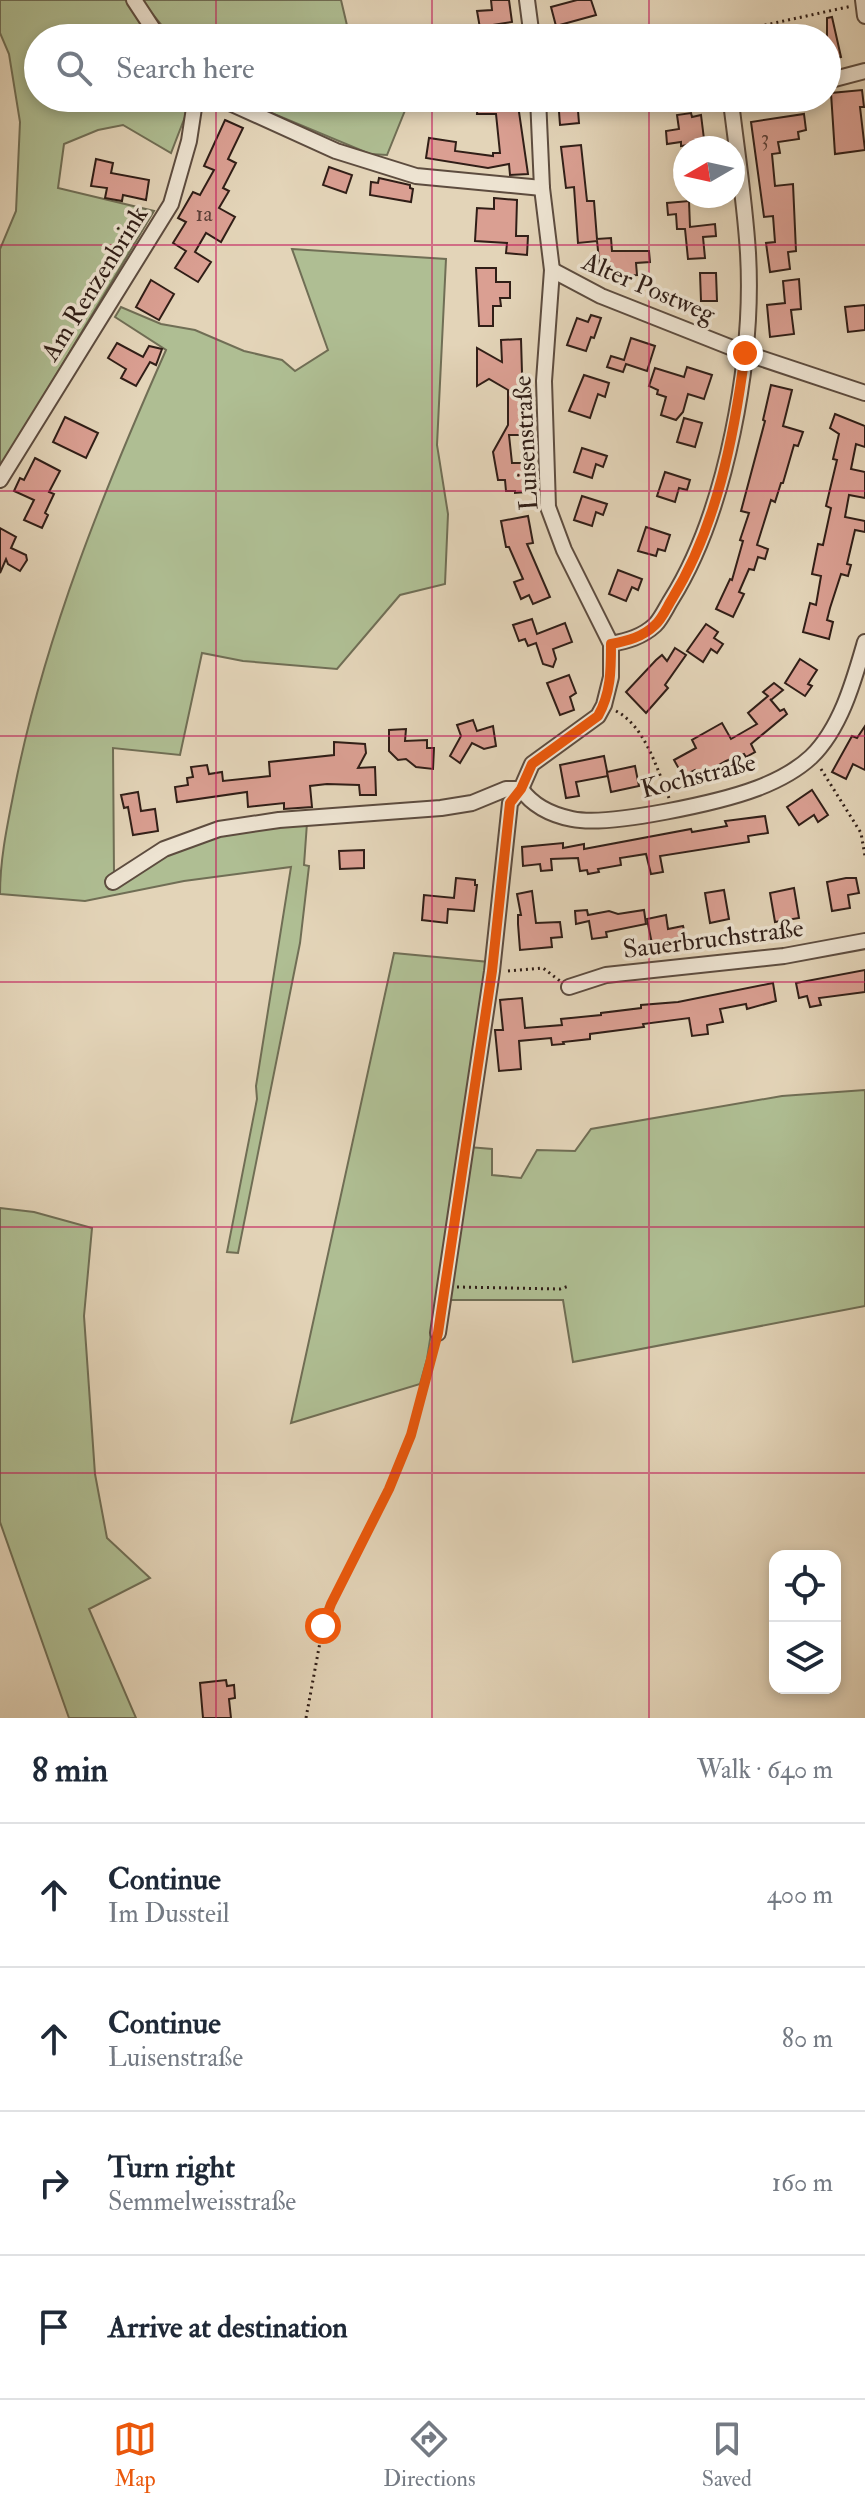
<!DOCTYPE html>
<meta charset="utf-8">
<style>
body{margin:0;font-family:"IM FELL Double Pica",serif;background:#f2f2f3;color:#1f2937}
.controls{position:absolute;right:24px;bottom:24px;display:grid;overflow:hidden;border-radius:16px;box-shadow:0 4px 12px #0003}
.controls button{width:72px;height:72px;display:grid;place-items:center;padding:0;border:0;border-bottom:2px solid #e0e1e3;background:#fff;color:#1f2937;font:40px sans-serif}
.compass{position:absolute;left:673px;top:136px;width:72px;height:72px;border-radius:50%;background:#fff;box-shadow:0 4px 12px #0003;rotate:261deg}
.stop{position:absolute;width:24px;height:24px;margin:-18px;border:6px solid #ea580c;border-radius:50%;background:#fff}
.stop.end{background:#ea580c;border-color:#fff;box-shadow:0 2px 8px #0008}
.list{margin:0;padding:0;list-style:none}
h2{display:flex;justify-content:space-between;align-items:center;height:104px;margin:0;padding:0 32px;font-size:34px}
h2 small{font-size:26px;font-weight:400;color:#747a83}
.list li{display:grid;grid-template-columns:52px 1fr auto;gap:24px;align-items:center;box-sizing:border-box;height:144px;padding:0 32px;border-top:2px solid #e0e1e3}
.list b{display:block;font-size:30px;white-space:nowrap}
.list p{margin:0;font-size:26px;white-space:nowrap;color:#747a83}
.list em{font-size:26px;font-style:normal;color:#747a83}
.icon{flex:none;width:44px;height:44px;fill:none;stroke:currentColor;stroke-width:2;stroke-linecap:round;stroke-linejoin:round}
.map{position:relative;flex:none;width:865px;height:1718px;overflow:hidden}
.search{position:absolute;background:#fff;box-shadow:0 4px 12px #0003;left:24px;right:24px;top:24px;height:88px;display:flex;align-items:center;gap:20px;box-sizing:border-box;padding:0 28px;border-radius:44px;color:#747a83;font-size:30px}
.sheet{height:680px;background:#fff}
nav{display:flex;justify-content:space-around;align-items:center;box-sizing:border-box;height:112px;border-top:2px solid #e0e1e3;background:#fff;font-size:22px;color:#747a83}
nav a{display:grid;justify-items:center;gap:4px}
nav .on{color:#ea580c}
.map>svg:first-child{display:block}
.green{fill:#afbe93;stroke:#706e55;stroke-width:2}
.building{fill:#da9f92;stroke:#301e17;stroke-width:2}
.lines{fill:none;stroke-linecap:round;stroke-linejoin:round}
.street-casing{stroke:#5d4c3f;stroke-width:18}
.path{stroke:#301e17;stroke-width:3;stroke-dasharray:2 4;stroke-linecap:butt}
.street{stroke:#ede3d1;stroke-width:14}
.route{stroke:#ea580c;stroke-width:10}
.grid{fill:none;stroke:#c2185b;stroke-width:2;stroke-opacity:0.55}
.labels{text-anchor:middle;stroke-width:7;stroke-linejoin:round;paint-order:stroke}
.number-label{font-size:22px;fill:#5a3e36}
.street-label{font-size:26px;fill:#301e17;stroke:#ede3d1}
</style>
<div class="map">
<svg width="865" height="1718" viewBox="0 0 865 1718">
<rect width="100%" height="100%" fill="#e3d4b8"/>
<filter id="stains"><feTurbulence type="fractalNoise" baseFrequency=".0025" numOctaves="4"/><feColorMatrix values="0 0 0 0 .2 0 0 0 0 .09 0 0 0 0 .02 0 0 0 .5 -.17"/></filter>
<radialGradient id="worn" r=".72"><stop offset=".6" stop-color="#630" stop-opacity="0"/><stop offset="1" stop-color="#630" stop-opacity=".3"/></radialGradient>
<g class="green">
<polygon points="0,0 126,0 152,38 38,38 38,98 186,98 188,109 171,153 123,125 98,130 64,144 58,188 154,211 0,469 0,249 16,211 20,122 9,54 0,33"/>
<polygon points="141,0 341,0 350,38 172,38"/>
<polygon points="236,98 410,98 387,155 370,154"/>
<path d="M292,249L446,259L437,445L448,514L445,584L400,595L337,669L243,661L202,653L180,755L113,748L114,873L219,835L307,823L304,865L309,866L300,943L238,1253L227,1252L257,1099L256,1086L291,867L184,881L85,901L0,894C0,857 8,822 15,786C45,635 104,490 166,350L115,317L121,307L161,324L195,330L244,351L282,360L295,371L328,350Z"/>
<polygon points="394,953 489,962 427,1359 420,1384 291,1423"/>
<polygon points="865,1090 865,1306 573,1362 563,1300 448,1300 469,1147 492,1149 492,1175 521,1178 537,1150 575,1151 591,1129 782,1096"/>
<polygon points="0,1208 34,1212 92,1228 84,1316 95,1474 107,1538 150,1578 89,1609 136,1718 69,1718 0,1522"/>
</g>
<g class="building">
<polygon points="491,0 509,0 512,22 492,25 493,33 481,34 477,11 492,10"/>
<polygon points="577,0 591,0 596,15 556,26 551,7"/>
<polygon points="832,17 841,57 827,60 827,18"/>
<polygon points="862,90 864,107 860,107 865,150 835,154 831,93"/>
<polygon points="499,98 517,98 528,174 510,175 509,164 488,168 426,158 429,138 456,142 455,151 493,156 493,153 500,153 496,114 477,114 478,102 499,102"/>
<polygon points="558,98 577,98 579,123 560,125"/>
<polygon points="691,113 692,117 701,115 704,139 695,140 696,144 681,146 681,142 667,144 666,131 679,129 677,115"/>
<polygon points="804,114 806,130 798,132 799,139 778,142 780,153 772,154 775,186 793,184 796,251 788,252 790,269 770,272 766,243 775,242 773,216 764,217 751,122"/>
<polygon points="225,120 243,128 228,159 236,163 223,188 229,191 219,208 235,217 221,242 206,233 195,252 211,262 198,282 175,268 186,251 173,243 186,222 178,218 193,192 200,195 214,170 204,166"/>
<polygon points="581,145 587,201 594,201 597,239 611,238 612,251 649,251 650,262 636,263 637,275 601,278 597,241 578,243 574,187 566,188 561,147"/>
<polygon points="96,159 113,163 111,173 149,180 146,200 123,195 122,201 105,198 107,188 91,186"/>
<polygon points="329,167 352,175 346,193 323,185"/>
<polygon points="379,178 410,185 410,188 413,189 411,202 370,195 371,182 378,183"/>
<polygon points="494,198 517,200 516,236 528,236 527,255 506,253 507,243 475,241 477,208 494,209"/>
<polygon points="689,201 690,227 715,224 716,236 703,237 705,258 688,259 685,229 677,229 676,214 668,215 667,203"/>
<polygon points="476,268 496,268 496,282 510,282 510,298 500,298 501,306 493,306 493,326 479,326"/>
<polygon points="700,273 716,273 717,301 701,301"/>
<polygon points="799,279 801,309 791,310 794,334 770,337 767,305 785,303 783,281"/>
<polygon points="151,280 174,294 159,320 136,307"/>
<polygon points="865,305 865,330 848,332 845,307"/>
<polygon points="591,315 601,318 594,338 591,337 586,351 567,345 577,318 588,322"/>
<polygon points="631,338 655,346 647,371 626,364 623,372 607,367 611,356 624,360"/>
<polygon points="521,339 522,373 527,376 524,379 529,389 528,435 509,435 512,463 524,463 526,492 515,493 515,491 506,491 505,480 498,480 493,452 508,425 508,390 489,379 477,386 477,348 502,362 501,340"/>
<polygon points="117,343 143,357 149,346 162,349 156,365 150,362 136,386 121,378 126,369 108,358"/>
<polygon points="687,367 712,375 704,399 688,394 683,412 676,420 661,415 666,397 657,394 658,390 649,386 655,368 684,377"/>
<polygon points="584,375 609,383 605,397 598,394 590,418 569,411"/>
<polygon points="771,385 792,390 783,426 803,432 798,446 794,445 783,483 781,483 775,502 771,500 757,545 768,549 765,559 758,557 754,570 749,569 739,592 744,594 733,617 716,609 730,579 732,580 743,541 740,540 749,513 741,511 765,421 763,420"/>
<polygon points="835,414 865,426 865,447 856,444 851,469 865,472 865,498 849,495 845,517 865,521 865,532 855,530 847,564 851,565 848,576 841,574 830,608 827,620 833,622 829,639 803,632 810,603 816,605 821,576 812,574 818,544 823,545 831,508 826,506 837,460 833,459 839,434 830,428"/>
<polygon points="65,417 98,433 86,458 53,442"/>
<polygon points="684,418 702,423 695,447 677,442"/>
<polygon points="582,448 607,456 603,467 596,464 592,478 574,472"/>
<polygon points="35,458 60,471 49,492 54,494 45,513 48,515 42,528 24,520 34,500 14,491 20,478 24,480"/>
<polygon points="665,472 690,480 687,490 679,488 675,502 657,496"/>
<polygon points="582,496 607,504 603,515 596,512 592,526 574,520"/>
<polygon points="528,516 533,543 527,544 550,597 533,604 529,595 521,599 514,582 523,579 509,547 506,547 501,521"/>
<polygon points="646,527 670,535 665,551 658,549 656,556 638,551"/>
<polygon points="0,528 16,537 11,548 26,555 27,560 20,571 8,564 6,559 0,573"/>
<polygon points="618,570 642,579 638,590 632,587 626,601 609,594"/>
<polygon points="532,619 537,634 565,623 572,642 553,649 556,659 553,667 543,664 536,643 528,646 525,639 519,641 513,625"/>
<polygon points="706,624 718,632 714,638 723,644 717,653 711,649 703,662 687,651"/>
<polygon points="675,648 686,655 665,685 668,688 646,713 626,692 656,660 662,655 667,661"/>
<polygon points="800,659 817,670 808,684 812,686 805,696 785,683"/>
<polygon points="569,675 576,693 570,697 574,710 560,715 547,683"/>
<polygon points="774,683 783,690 771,700 770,699 780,711 784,709 787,714 751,744 755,752 746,757 744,754 726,761 699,776 695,770 683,776 674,760 696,748 692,740 722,723 731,739 757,724 748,713 768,696 763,692"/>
<polygon points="473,720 477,731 493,726 496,746 484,749 472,743 460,763 450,756 461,736 457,725"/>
<polygon points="865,726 865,770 853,764 846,779 832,772 852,736 857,738"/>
<polygon points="406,729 405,741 427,740 427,748 434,748 433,769 416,767 406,759 398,760 389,751 389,730"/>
<polygon points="334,742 365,744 366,753 358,768 375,767 376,795 360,795 359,785 327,784 310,786 312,807 284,809 284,803 248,807 247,792 177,802 175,787 188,785 187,778 193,777 191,767 207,765 209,774 222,772 223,781 270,776 269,762 334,755"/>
<polygon points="604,756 608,776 576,782 579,796 566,798 560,765"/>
<polygon points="635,766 639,786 611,792 607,772"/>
<polygon points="812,790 828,815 818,822 814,815 799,825 787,807"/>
<polygon points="138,792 141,811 155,809 158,831 133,835 128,807 124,808 121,795"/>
<polygon points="765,816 768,833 748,836 749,842 660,856 663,872 651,874 646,854 620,858 621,865 598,869 599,872 588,874 587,870 580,871 578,858 551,859 552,870 541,871 540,864 523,866 522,847 563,843 563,848 584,844 584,849 691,829 692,832 727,826 725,821"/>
<polygon points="364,850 364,868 340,869 339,851"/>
<polygon points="456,878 475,880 475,885 477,885 474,911 448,909 447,923 422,920 424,895 454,898"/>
<polygon points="846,878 856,878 859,893 848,895 850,908 832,911 827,882"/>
<polygon points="794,888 799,918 775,922 770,893"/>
<polygon points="724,890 729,919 710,923 705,893"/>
<polygon points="532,891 536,923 560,922 562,937 551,938 552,947 520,950 518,924 518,915 521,915 517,894"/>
<polygon points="587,910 588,915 609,911 618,914 644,910 646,924 606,932 607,937 592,939 589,921 576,924 575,911"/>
<polygon points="666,915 668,929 683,926 687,942 653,949 647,919"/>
<polygon points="865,970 865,992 819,998 821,1005 810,1007 807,996 799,998 796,983"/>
<polygon points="773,983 776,1001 747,1009 746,1004 720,1009 723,1022 707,1025 708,1034 692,1036 689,1018 643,1024 644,1027 590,1034 590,1039 563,1042 564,1044 552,1045 551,1038 519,1041 521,1069 499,1071 495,1030 503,1030 500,1000 522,998 525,1028 562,1025 561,1019 601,1015 601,1013 641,1008 641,1005 678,1002"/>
<polygon points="226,1680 227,1686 234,1685 235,1698 229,1699 231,1718 203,1718 200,1683"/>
</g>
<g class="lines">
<defs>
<g id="street">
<polyline points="134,0 159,38"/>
<polyline points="527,0 532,38"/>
<polyline points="863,0 865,16"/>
<polyline points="827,81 865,71"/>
<polyline points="219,98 336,151 416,176 542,188"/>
<polyline points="552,270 601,296 745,353 865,393"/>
<polyline points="0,480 171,204 189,141 194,108 193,98"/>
<path d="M611,644C627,641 642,637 655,625C661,619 666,608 671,600C727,511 754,358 748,253C745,203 737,152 731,102L748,98"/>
<path d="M521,789C533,806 552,815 572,819C610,827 721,802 758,788C776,781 797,770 811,757C841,728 854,680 865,642"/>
<polyline points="113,882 164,849 219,829 279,820 441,808 472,803 506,789 521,789"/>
<polyline points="569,987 606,975 784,956 865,941"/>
<polyline points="438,1333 492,971 510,803 521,789 532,764 598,716 604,705 611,677 611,644 564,550 548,507 544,381 552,270 542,188 538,98"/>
</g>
</defs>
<use href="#street" class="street-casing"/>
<g class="path">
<polyline points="706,38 852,6"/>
<path d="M616,711C645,726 657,769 669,798"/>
<polyline points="821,769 861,833 865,856"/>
<polyline points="508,971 543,968 560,981"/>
<polyline points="457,1287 560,1289 569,1286"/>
<polyline points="306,1718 323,1626 331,1604 389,1489 411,1435 435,1345"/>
</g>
<use href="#street" class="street"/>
</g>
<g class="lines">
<path class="route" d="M323,1626L331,1604L389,1489L411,1435L438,1333L492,971L510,803L521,789L532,764L598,716C611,693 611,670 611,644C627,641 643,637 655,625C662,619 667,607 672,599C717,526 734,437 745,353"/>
</g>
<path class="grid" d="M216,0V38M432,0V38M649,0V38M216,98V1718M432,98V1718M649,98V1718M0,245H865M0,491H865M0,736H865M0,982H865M0,1227H865M0,1473H865"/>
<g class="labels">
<g class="number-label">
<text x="765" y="145">3</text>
<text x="204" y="221">1a</text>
</g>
<g class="street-label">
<text transform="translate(94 283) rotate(-58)" y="9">Am Renzenbrink</text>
<text transform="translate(649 287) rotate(23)" y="9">Alter Postweg</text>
<text transform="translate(525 443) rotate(-93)" y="9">Luisenstraße</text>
<text transform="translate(698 775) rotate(-14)" y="9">Kochstraße</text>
<text transform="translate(713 938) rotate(-7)" y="9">Sauerbruchstraße</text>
</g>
</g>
<rect width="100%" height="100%" filter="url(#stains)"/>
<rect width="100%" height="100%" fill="url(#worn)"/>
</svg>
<div class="controls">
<button><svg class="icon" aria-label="locate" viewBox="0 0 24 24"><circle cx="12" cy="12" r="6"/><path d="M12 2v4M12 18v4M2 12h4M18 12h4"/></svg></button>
<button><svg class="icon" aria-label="layers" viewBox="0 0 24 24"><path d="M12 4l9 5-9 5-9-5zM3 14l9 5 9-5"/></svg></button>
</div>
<svg class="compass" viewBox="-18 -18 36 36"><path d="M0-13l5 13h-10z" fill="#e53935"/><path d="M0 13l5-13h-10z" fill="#747a83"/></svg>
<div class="stop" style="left:323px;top:1626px"></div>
<div class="stop end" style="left:745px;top:353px"></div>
<div class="search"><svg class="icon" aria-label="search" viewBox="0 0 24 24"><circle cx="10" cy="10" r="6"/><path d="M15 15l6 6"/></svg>Search here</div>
</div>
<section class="sheet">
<h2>8 min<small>Walk · 640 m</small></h2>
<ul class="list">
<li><svg class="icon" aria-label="ahead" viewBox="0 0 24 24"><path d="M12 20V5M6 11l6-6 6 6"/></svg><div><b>Continue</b><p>Im Dussteil</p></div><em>400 m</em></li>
<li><svg class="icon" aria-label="ahead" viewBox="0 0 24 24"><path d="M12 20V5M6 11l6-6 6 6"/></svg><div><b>Continue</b><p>Luisenstraße</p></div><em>80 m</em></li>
<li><svg class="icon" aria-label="right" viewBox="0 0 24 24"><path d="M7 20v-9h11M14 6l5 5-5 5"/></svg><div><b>Turn right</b><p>Semmelweisstraße</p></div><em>160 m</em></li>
<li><svg class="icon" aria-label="arrive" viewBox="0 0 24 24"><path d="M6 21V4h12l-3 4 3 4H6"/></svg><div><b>Arrive at destination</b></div></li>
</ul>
</section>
<nav>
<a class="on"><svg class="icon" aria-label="map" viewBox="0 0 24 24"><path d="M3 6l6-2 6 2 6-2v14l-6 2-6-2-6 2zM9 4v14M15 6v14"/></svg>Map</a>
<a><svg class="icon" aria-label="directions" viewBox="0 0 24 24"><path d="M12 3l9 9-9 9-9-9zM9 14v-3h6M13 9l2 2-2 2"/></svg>Directions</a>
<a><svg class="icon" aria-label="saved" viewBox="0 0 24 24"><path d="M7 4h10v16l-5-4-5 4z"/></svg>Saved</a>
</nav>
